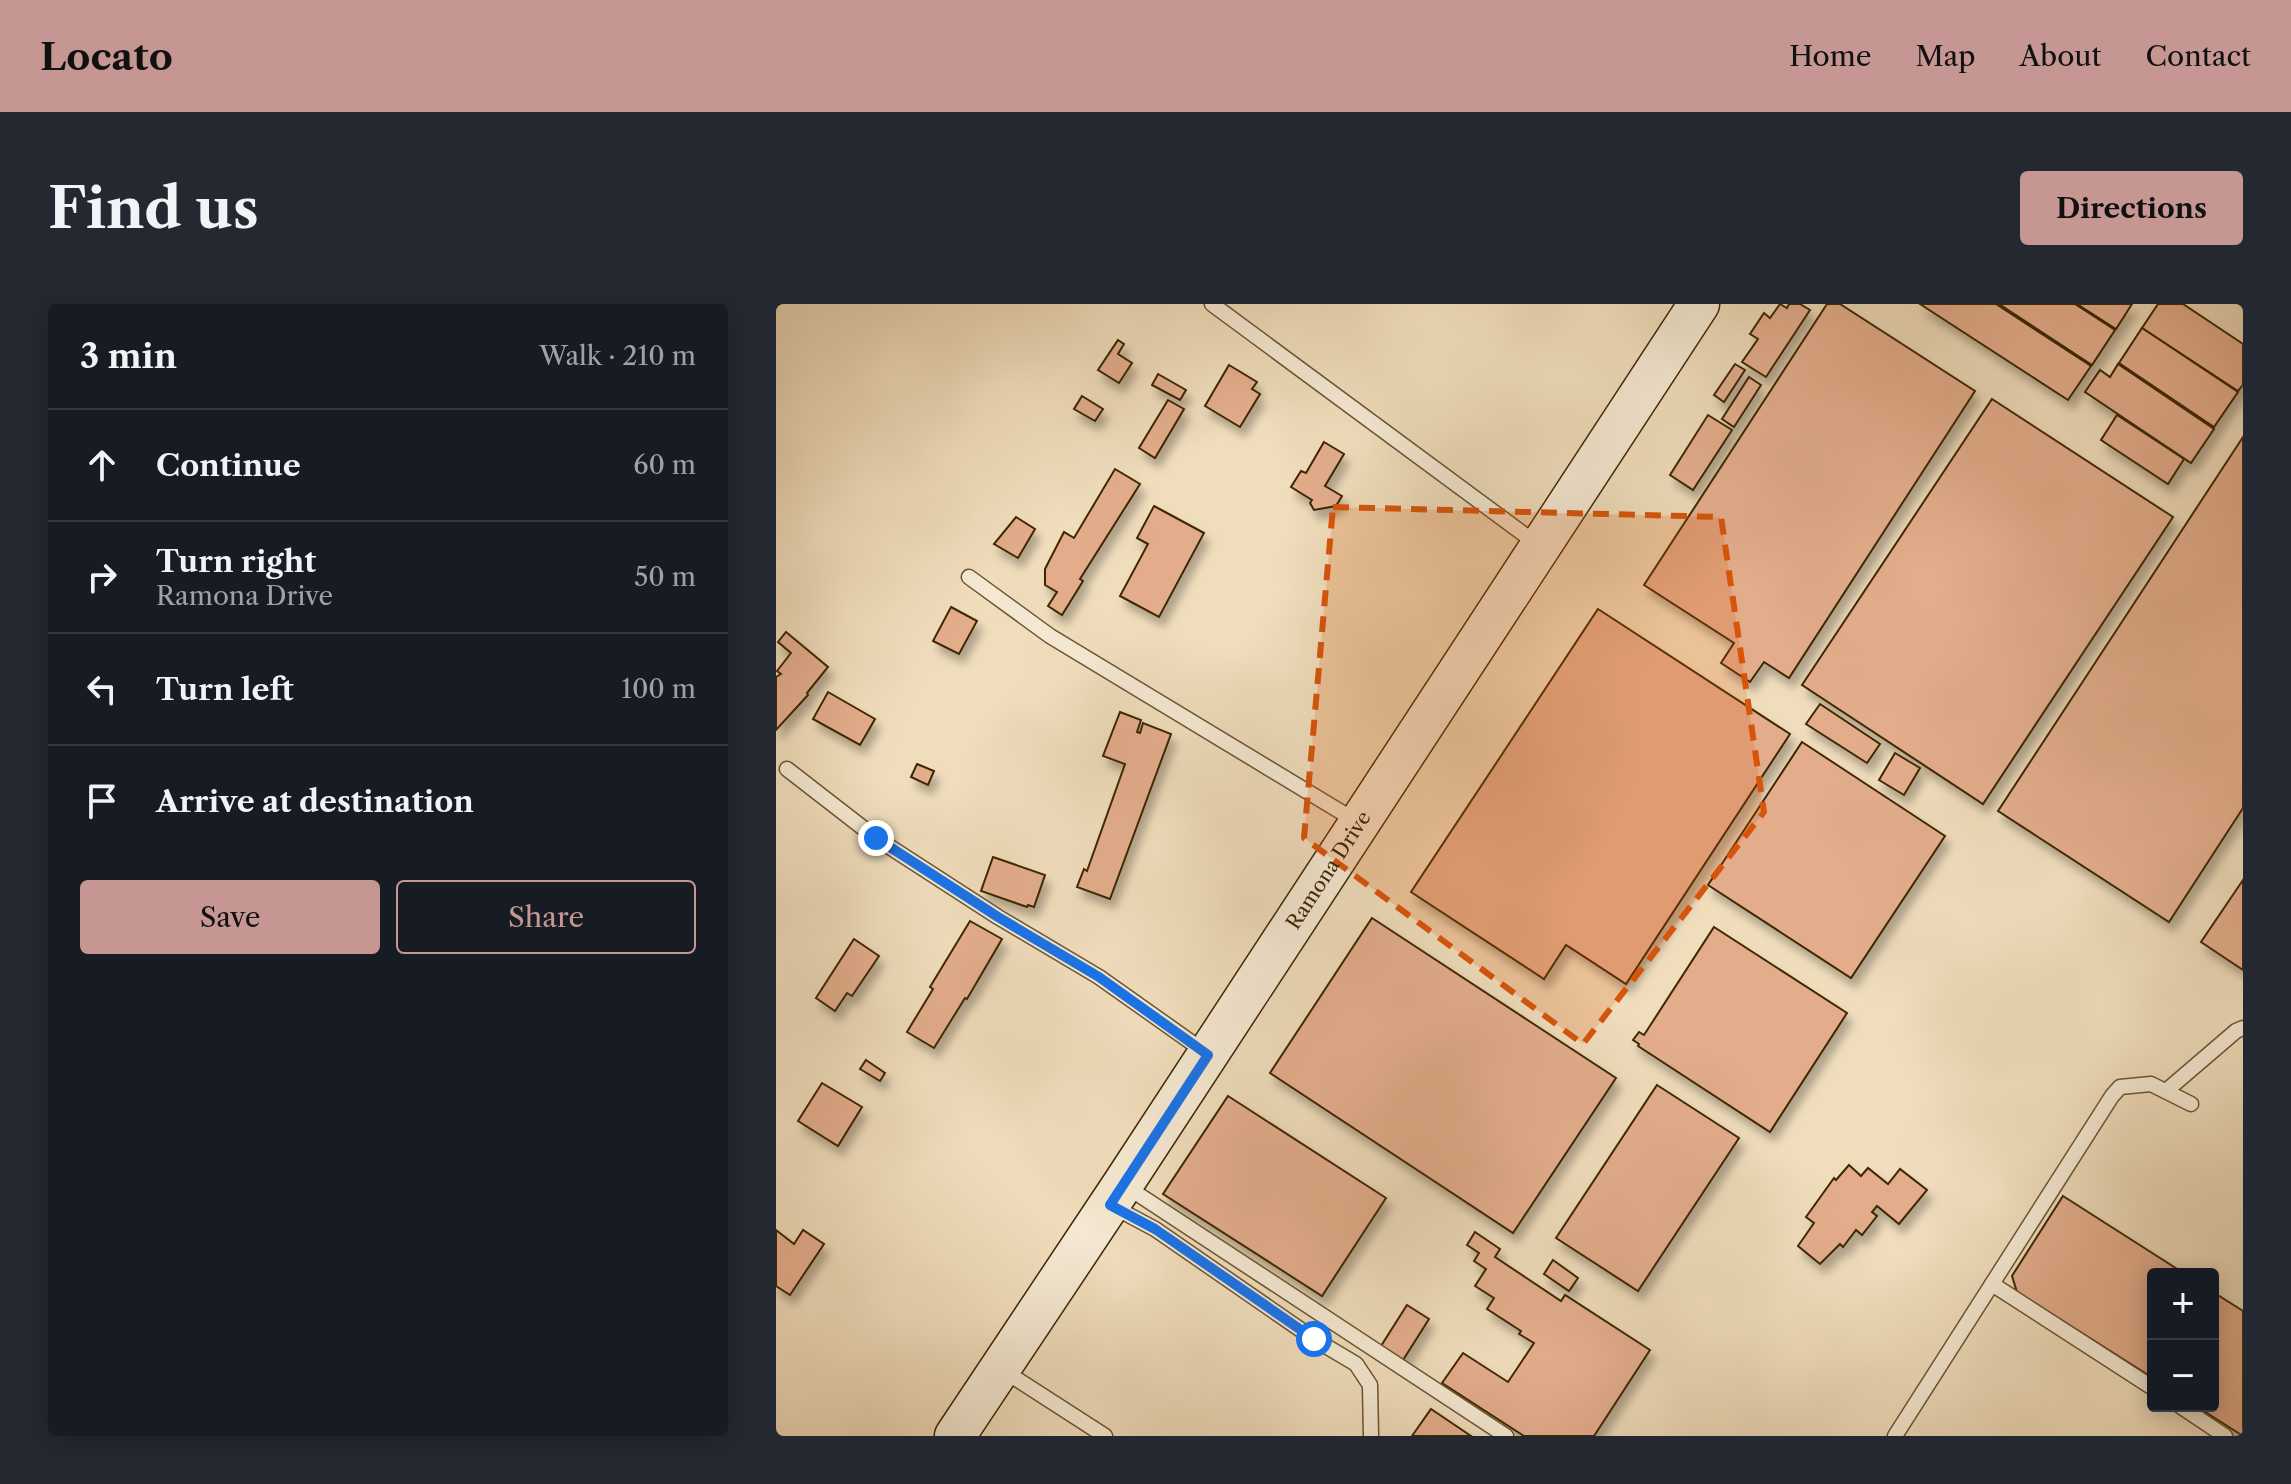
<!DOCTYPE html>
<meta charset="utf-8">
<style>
body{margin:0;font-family:"Libre Caslon Text",serif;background:#242831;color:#f1f3f6}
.controls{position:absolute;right:24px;bottom:24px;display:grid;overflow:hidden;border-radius:8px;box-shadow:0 4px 20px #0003}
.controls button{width:72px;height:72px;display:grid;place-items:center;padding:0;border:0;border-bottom:2px solid #363941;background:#171b24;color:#f1f3f6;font:40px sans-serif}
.stop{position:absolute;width:24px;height:24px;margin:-18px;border:6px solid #1a73e8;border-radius:50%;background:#fff}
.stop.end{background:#1a73e8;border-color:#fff;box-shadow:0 2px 8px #0008}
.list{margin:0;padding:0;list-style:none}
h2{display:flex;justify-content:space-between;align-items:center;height:104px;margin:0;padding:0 32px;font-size:34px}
h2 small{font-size:26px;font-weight:400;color:#9ea1a6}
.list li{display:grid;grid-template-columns:52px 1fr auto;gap:24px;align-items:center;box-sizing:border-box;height:112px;padding:0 32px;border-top:2px solid #363941}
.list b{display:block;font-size:30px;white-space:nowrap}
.list p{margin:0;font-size:26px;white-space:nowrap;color:#9ea1a6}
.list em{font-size:26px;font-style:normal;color:#9ea1a6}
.actions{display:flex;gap:16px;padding:24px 32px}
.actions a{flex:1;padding:18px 0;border:2px solid #c59692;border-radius:8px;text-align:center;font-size:28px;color:#c59692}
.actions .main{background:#c59692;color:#111}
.icon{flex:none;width:44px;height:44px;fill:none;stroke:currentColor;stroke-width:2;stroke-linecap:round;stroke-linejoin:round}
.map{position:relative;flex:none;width:1467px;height:1132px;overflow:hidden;border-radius:8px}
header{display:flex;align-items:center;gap:48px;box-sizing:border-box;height:112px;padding:0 40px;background:#c59692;color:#111}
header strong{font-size:38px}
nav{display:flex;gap:44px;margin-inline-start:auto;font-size:28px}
.intro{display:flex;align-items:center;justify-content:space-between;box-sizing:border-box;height:192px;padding:0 48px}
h1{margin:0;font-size:56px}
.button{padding:20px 36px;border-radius:8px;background:#c59692;color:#111;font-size:28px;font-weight:700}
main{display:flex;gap:48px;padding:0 48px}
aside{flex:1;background:#171b24;border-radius:8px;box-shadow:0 4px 20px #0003}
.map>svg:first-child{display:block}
.building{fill:#e3ad8c;stroke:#3e2703;stroke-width:2;filter:url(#shadow)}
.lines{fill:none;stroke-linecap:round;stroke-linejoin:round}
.lane-casing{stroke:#6a5431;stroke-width:17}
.secondary-casing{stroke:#3e2703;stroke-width:43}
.lane{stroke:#f5e9d3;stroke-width:14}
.secondary{stroke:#f5e9d3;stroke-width:40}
.route{stroke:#1a73e8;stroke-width:10}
.marked{fill:#d7540b;fill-opacity:0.2;stroke:#d7540b;stroke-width:6;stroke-dasharray:16 10;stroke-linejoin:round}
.labels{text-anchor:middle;stroke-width:8;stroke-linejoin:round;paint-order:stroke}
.street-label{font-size:20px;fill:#3e2703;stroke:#f5e9d3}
</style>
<header>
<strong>Locato</strong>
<nav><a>Home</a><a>Map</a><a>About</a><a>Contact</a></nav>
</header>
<div class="intro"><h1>Find us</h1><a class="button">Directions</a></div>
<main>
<aside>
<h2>3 min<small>Walk · 210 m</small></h2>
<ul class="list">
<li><svg class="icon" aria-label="ahead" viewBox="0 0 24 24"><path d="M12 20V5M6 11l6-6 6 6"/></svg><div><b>Continue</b></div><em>60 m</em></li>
<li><svg class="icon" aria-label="right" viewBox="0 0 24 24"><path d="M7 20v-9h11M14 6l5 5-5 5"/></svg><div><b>Turn right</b><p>Ramona Drive</p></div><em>50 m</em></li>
<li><svg class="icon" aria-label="left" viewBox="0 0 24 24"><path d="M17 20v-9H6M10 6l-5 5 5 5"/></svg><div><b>Turn left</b></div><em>100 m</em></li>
<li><svg class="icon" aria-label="arrive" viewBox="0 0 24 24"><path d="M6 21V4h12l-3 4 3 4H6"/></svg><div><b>Arrive at destination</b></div></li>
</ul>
<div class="actions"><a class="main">Save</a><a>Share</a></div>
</aside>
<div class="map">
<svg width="1467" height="1132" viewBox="0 0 1467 1132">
<defs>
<filter id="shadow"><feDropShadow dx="5" dy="9" stdDeviation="4" flood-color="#0004"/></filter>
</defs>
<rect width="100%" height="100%" fill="#f0ddbc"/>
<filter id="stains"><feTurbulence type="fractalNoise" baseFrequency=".0025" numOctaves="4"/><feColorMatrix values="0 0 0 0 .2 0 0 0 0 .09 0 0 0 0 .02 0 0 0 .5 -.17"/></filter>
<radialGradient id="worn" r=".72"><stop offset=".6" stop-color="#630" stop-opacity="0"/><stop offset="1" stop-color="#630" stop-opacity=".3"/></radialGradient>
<g class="building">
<polygon points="1004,0 1011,4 1013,0 1024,0 1034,6 990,73 966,58 982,35 974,30 988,9 994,14"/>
<polygon points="1051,0 1064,0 1199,87 1013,374 988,358 974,378 945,359 958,339 868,281"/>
<polygon points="1144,0 1220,0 1315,62 1292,96"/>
<polygon points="1223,0 1299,0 1339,26 1316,61"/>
<polygon points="1301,0 1356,0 1340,25"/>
<polygon points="1382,0 1407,0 1467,40 1467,81 1462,87 1366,24"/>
<polygon points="1366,24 1462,88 1438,123 1343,59"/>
<polygon points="342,36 348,40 342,50 356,59 343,79 322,66"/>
<polygon points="959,60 969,66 948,98 938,91"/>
<polygon points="1342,60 1438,125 1415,159 1309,88 1324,66 1334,73"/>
<polygon points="453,61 481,78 476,85 484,90 464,123 429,102"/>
<polygon points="382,70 410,86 404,96 376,81"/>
<polygon points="973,73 985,81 958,123 946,115"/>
<polygon points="306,92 327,105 319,117 298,105"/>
<polygon points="1216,95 1397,213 1207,500 1026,381"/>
<polygon points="392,96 408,105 379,154 363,144"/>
<polygon points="932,111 956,126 917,186 894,171"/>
<polygon points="1341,111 1408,155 1392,180 1325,136"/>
<polygon points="1467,133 1467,504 1393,618 1222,507"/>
<polygon points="548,138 568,150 549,182 566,192 560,202 538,206 534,199 536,196 515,183 525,167 530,169"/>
<polygon points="339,165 364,180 304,275 307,277 286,311 272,302 281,288 269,281 269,265 288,228 298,234"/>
<polygon points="378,202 428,229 383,313 344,292 372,240 361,234"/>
<polygon points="240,213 259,225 242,254 218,240"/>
<polygon points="175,303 201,317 183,350 157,337"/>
<polygon points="822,305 1014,430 850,680 790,641 768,675 635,588"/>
<polygon points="10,328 52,363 31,389 32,391 0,426 0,373 5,370 1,367 15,349 2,338"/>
<polygon points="52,388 99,415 84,441 37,415"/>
<polygon points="1044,400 1104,440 1091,459 1030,420"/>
<polygon points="344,408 365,416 361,428 364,429 367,419 395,430 334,595 301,583 308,565 311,567 349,460 327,452"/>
<polygon points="1026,438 1169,532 1075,674 932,581"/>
<polygon points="1119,449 1144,464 1128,491 1103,476"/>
<polygon points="141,460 158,467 152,481 135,473"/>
<polygon points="217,553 269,571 258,603 252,601 251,603 205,587"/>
<polygon points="1467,576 1467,666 1425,638"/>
<polygon points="596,614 840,774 737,929 494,769"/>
<polygon points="194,617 226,635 191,695 189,694 158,744 131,728 157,685 154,683"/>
<polygon points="938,623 1071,709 994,828 862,742 863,740 857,736 863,728 868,731"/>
<polygon points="78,635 103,652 76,692 71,689 59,707 40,694"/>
<polygon points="90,756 109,769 104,777 84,765"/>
<polygon points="46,779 86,803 62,842 22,817"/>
<polygon points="881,781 963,834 862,987 780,934"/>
<polygon points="452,792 610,894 546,992 387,890"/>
<polygon points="1073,861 1085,872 1092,864 1112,880 1124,865 1151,886 1123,920 1101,902 1096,908 1101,912 1086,931 1080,926 1067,943 1064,940 1044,960 1022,942 1038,919 1030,913 1058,874 1060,876"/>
<polygon points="1287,892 1409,970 1377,970 1377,1074 1241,988 1236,972"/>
<polygon points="0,926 18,940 27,926 48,940 14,991 0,982"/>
<polygon points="699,928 724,945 719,953 785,997 789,991 874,1046 818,1132 748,1132 666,1079 687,1049 732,1078 758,1039 743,1030 745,1027 711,1005 718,994 699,982 710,965 698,957 703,949 691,941"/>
<polygon points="777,956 802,974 793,987 768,970"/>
<polygon points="1437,988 1467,1007 1467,1132 1420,1102 1437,1102"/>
<polygon points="631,1001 653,1015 627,1056 605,1042"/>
<polygon points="655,1105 695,1132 636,1132"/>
</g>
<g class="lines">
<defs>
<g id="lane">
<polyline points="436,0 761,240"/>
<polyline points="193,273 274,332 580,517"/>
<polyline points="11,465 100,534 222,613 323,673 429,748"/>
<polyline points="1390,787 1460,727 1467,724"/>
<polyline points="348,881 730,1132"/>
<polyline points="334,901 379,925 538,1035 580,1060 594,1081 595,1132"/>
<polyline points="1216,980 1377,1084"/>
<polyline points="225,1065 329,1132"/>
<polyline points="1404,1102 1449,1132"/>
<polyline points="1119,1132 1336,792 1344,783 1375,780 1415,800"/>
</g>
<g id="secondary">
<path id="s1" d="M179,1132L347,880L923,0"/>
</g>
</defs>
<use href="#lane" class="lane-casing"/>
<use href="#secondary" class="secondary-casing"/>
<use href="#lane" class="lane"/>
<use href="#secondary" class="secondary"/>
</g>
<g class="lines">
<polyline class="route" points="100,534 222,613 323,673 432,751 334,901 379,925 538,1035"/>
</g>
<path class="marked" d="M557,203L945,213L988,508L807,740L528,534Z"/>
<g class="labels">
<g class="street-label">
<text dy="7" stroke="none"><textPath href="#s1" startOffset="678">Ramona Drive</textPath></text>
</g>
</g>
<rect width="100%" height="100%" filter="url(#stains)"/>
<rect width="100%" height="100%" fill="url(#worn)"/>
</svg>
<div class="controls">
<button>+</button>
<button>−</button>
</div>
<div class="stop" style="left:538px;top:1035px"></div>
<div class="stop end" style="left:100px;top:534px"></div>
</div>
</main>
